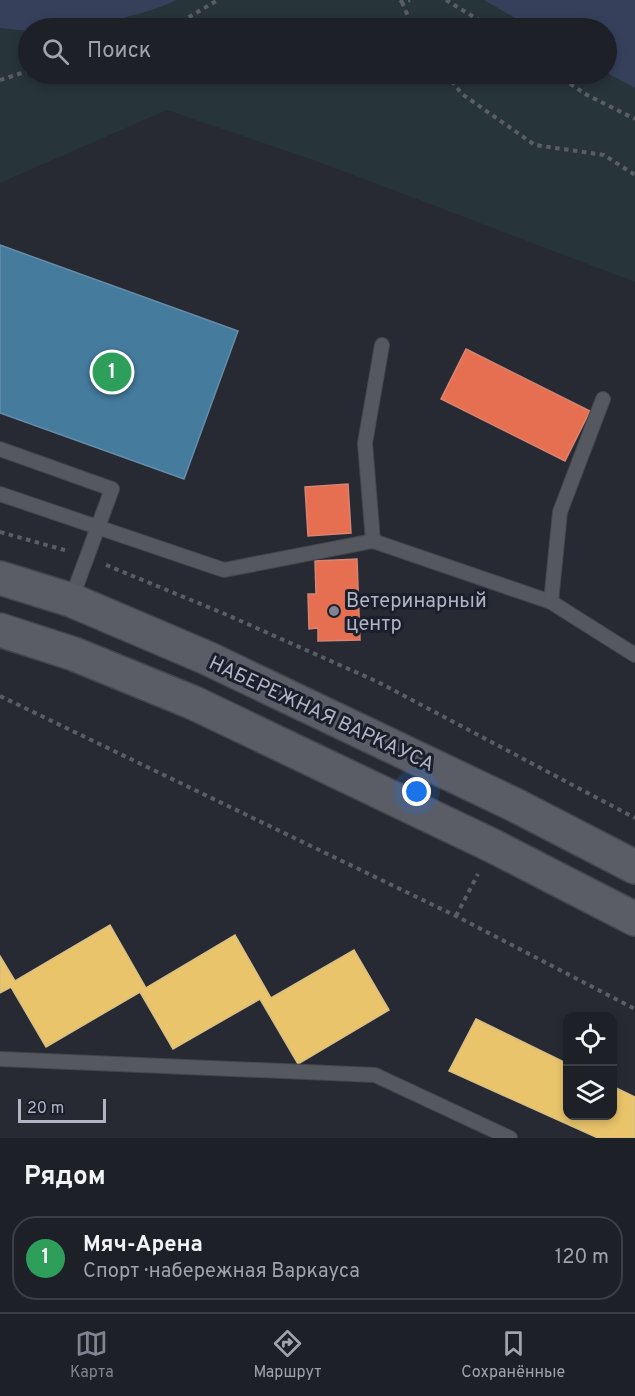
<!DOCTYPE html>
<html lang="ru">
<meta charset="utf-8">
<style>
body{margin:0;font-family:Overpass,sans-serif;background:#25282e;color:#f1f3f6}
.controls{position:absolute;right:18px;bottom:18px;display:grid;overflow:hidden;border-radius:12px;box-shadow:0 3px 9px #0003}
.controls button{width:54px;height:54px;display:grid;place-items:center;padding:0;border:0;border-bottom:2px solid #3b3e43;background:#1d2026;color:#f1f3f6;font:30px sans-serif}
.scale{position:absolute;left:18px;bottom:15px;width:88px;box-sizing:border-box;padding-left:6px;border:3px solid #b0b4c4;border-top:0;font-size:16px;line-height:21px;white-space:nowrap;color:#b0b4c4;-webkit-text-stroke:4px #1b1f2c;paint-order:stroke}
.you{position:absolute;left:417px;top:792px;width:21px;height:21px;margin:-15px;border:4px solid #fff;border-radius:50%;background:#1a73e8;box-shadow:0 0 0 9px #1a73e833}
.badge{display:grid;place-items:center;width:39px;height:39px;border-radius:50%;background:#808491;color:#fff;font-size:20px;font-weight:700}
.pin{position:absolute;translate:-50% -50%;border:3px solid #fff;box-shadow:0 2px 6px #0006}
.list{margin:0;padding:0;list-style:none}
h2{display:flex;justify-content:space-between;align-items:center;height:78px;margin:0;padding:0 24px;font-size:26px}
h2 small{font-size:20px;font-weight:400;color:#a0a3a7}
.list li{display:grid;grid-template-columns:39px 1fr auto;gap:18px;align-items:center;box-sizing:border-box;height:84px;margin:0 12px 12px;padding:0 12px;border:2px solid #3b3e43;border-radius:24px}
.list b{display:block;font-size:22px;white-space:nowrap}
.list p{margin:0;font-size:20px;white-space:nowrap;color:#a0a3a7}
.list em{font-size:20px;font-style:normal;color:#a0a3a7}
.icon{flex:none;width:33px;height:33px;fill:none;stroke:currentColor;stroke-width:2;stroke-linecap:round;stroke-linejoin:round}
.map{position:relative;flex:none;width:635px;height:1138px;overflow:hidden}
.search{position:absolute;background:#1d2026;box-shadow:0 3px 9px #0003;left:18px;right:18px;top:18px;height:66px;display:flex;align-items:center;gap:15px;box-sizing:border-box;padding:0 21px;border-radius:33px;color:#a0a3a7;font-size:22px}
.sheet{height:174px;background:#1d2026}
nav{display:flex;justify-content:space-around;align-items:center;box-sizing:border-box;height:84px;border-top:2px solid #3b3e43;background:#1d2026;font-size:16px;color:#a0a3a7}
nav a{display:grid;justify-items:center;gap:3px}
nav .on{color:#808491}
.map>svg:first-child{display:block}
.green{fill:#27343a}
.water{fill:#36405b}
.homes{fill:#e9c46a;stroke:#d8bf85;stroke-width:1.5}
.shops{fill:#e76f51;stroke:#d68474;stroke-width:1.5}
.public{fill:#457b9d;stroke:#658ca9;stroke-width:1.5}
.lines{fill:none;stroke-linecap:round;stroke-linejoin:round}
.lane-casing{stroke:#44464d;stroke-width:16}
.secondary-casing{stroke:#44464d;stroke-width:36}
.path{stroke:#5a5d64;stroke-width:4;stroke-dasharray:4.5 4.5;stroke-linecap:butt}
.lane{stroke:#565860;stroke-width:14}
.secondary{stroke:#5a5c66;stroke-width:33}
.poi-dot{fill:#808491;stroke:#1b1f2c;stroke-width:2}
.labels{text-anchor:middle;stroke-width:6;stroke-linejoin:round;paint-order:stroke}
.poi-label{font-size:20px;fill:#b0b4c4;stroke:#1b1f2c;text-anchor:start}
.street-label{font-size:20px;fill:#b0b4c4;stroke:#1b1f2c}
</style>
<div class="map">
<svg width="635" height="1138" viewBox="0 0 635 1138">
<rect width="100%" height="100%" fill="#272a32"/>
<g class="green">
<path d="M177,0H484L532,28H62C101,22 142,16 177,0Z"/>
<polygon points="0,28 28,31 28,74 607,73 635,88 635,282 319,162 167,110 0,183"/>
</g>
<g class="water">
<path d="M0,0H177C134,20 76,28 28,28V31L0,28Z"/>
<polygon points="484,0 635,0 635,88 607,73 606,28 532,28"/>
</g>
<g class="homes">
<polygon points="110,925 146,988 235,935 271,998 354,950 389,1010 298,1064 260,999 173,1049 140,992 46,1047 11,987 0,993 0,956 15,981"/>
<polygon points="476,1019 568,1064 568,1116 612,1116 612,1086 635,1097 635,1138 598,1138 449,1071"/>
</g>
<g class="shops">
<polygon points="466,349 590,411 565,461 441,399"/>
<polygon points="348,484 351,533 308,536 305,487"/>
<polygon points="357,559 360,640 318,641 318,628 309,629 308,594 316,594 315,561"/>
</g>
<polygon class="public" points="0,245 238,331 184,479 0,413"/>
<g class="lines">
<defs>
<g id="lane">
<polyline points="382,345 365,443 373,541 551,602 635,655"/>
<polyline points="0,449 112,489 71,600"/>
<polyline points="0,494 224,570 373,541"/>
<polyline points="551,602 560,512 603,399"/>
<polyline points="0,1059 375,1075 510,1138"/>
</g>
<g id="secondary">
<polyline points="0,578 71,600 207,658 515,805 635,867"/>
<polyline points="0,630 74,654 194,703 493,846 635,919"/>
</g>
</defs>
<use href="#lane" class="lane-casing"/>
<use href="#secondary" class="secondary-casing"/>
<g class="path">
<polyline points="400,0 402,2 410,0"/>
<polyline points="446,0 492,28"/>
<polyline points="402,2 413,28"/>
<polyline points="164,28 177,24 218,0"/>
<polyline points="446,74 462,94 535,145 604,155 635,175"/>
<polyline points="555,74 587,95 635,119"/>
<polyline points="0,80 28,71"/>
<polyline points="0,532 68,551"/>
<polyline points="106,565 225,614 378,682 635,818"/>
<polyline points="0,696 456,916 635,1009"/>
<polyline points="456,916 478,874"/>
</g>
<use href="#lane" class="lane"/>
<use href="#secondary" class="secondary"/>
</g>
<circle class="poi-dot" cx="334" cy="611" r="6"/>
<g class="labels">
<g class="poi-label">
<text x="346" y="607">Ветеринарный<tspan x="346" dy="23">центр</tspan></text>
</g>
<g class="street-label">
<text transform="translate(322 713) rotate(25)" y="7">НАБЕРЕЖНАЯ ВАРКАУСА</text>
</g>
</g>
</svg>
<div class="controls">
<button><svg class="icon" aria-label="locate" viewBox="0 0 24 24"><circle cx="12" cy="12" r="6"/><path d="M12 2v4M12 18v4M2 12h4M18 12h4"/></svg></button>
<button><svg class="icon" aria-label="layers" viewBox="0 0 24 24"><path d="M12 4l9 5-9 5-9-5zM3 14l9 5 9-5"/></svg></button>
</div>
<div class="scale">20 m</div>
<div class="you"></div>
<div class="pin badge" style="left:112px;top:372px;background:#2e9e5b">1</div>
<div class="search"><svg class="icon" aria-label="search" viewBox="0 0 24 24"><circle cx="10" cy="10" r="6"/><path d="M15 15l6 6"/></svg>Поиск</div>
</div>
<section class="sheet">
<h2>Рядом<small></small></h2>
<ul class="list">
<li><span class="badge" style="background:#2e9e5b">1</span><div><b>Мяч-Арена</b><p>Спорт · набережная Варкауса</p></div><em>120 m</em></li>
</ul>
</section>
<nav>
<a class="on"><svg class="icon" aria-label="map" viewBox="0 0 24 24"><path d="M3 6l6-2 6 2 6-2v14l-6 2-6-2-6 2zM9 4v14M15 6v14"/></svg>Карта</a>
<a><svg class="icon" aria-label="directions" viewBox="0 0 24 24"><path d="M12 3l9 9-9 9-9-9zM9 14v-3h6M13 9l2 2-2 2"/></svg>Маршрут</a>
<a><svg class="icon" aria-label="saved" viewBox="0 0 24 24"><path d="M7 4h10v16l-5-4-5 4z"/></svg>Сохранённые</a>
</nav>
